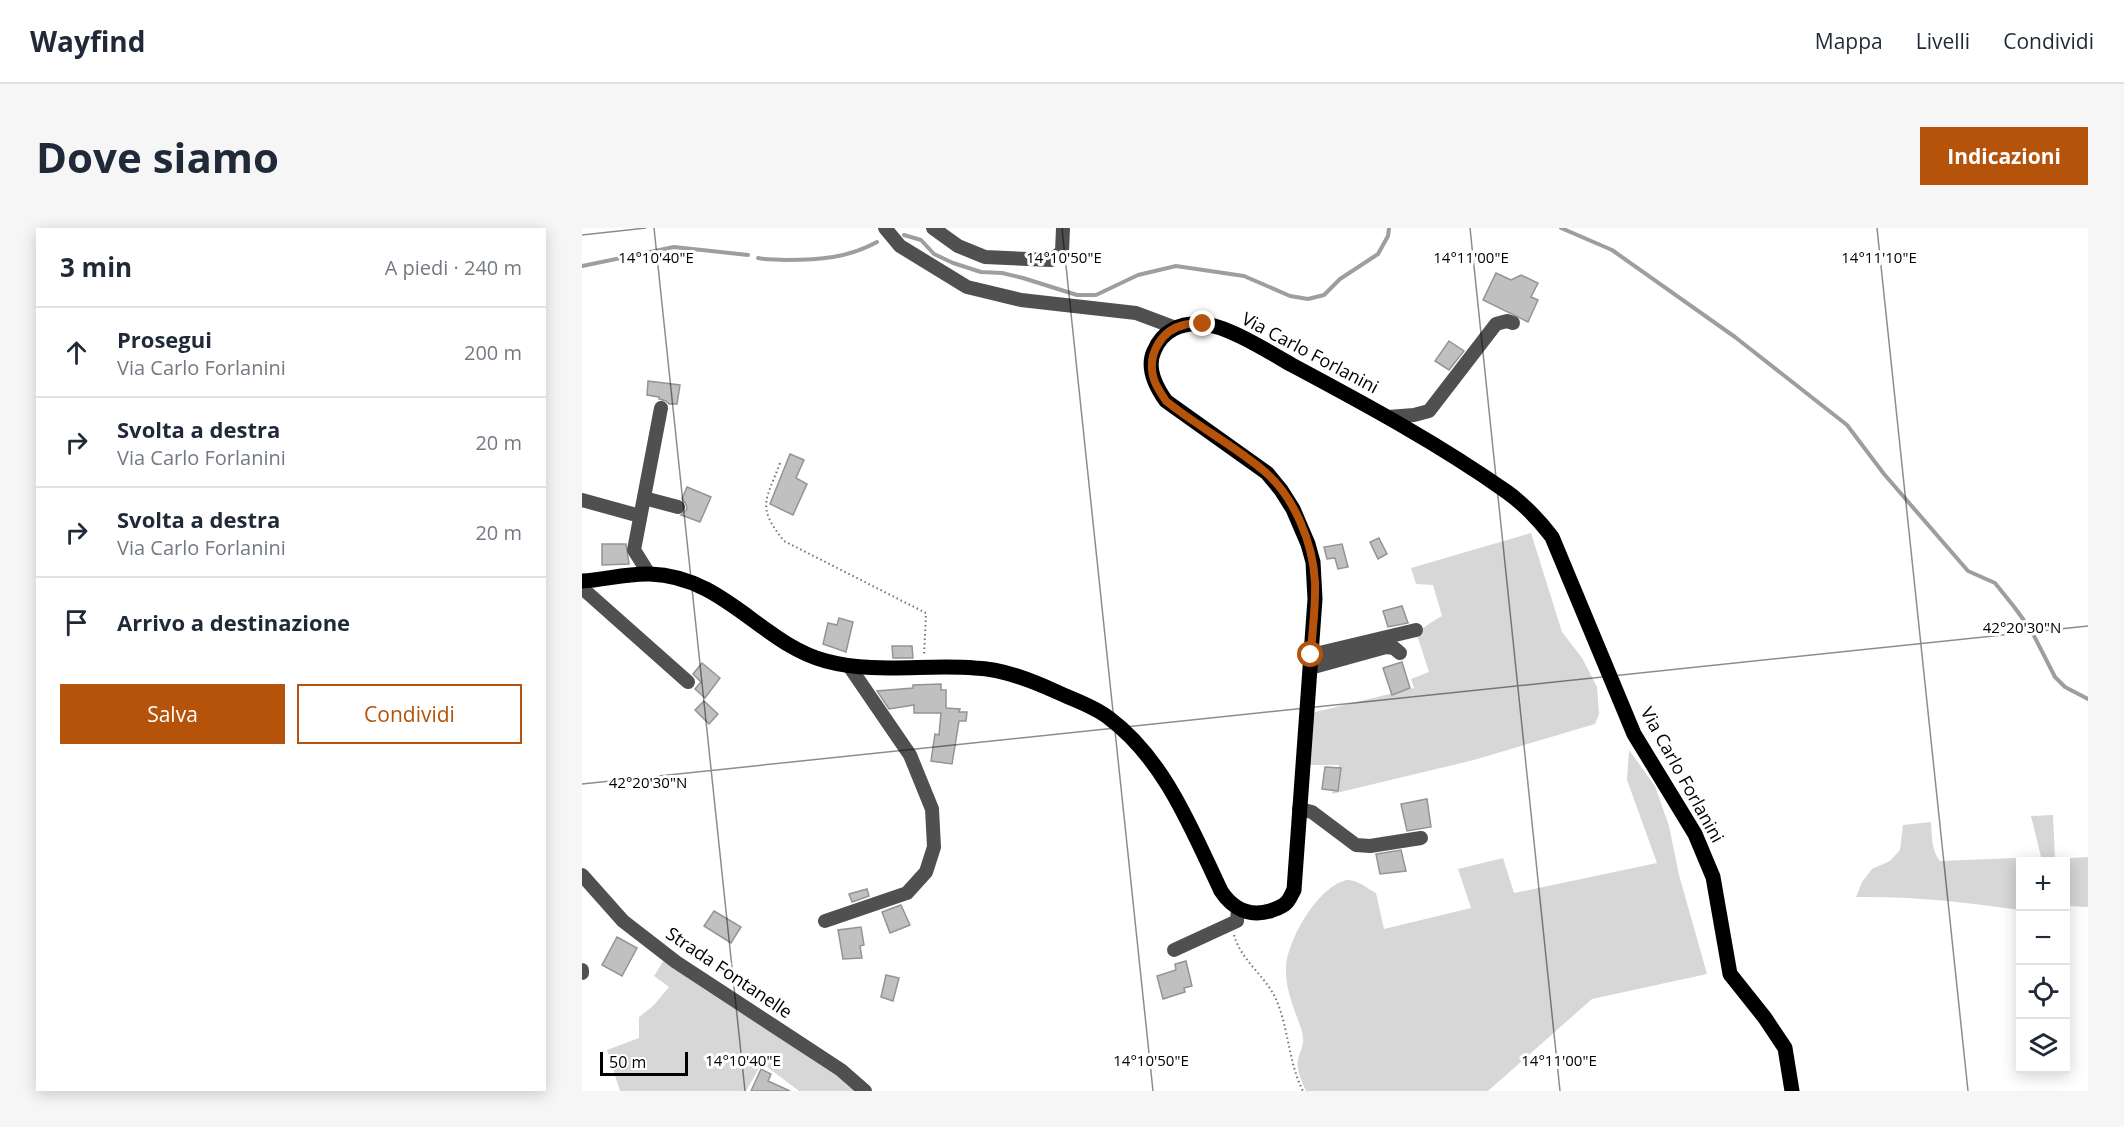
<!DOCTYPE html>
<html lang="it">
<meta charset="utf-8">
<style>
body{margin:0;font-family:"Open Sans",sans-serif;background:#f6f6f7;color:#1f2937}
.controls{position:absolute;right:18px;bottom:18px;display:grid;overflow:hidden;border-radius:0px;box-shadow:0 3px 15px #0003}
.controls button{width:54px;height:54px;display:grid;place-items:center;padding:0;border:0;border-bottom:2px solid #e0e1e3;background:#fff;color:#1f2937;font:30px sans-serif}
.scale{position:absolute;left:18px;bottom:15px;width:88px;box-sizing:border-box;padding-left:6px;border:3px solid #000;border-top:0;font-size:16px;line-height:21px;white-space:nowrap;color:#000;-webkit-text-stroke:4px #fff;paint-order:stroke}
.stop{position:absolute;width:18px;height:18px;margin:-14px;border:4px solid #b45309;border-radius:50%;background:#fff}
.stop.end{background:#b45309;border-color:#fff;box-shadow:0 2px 6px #0008}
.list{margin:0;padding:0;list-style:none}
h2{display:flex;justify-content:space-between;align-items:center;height:78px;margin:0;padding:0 24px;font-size:26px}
h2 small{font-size:20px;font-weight:400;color:#747a83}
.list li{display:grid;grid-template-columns:39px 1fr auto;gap:18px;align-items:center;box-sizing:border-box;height:90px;padding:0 24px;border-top:2px solid #e0e1e3}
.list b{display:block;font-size:22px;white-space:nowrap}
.list p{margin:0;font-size:20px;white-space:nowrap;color:#747a83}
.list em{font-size:20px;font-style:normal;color:#747a83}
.actions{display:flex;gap:12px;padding:18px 24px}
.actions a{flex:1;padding:14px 0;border:2px solid #b45309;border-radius:0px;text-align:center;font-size:21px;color:#b45309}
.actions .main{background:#b45309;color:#fff}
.icon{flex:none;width:33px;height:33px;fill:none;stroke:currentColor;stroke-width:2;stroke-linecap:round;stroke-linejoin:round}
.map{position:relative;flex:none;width:1506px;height:863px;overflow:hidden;border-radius:0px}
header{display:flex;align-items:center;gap:36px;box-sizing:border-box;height:84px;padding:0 30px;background:#fff;border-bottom:2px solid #e0e1e3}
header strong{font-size:28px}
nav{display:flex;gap:33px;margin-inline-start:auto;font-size:21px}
.intro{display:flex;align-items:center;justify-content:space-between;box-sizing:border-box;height:144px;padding:0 36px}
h1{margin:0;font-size:42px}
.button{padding:15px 27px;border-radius:0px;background:#b45309;color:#fff;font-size:21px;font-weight:700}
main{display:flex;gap:36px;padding:0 36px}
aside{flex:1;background:#fff;border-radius:0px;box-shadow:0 3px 15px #0003}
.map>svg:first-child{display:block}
.green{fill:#d7d7d7}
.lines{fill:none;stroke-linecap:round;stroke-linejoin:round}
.stream{stroke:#9e9e9e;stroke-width:4}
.building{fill:#c0c0c0;stroke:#949494;stroke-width:1.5}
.path{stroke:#727272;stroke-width:2;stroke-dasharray:1.5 3;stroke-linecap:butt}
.minor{stroke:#505050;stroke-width:14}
.major{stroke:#000;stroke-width:15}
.route{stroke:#b45309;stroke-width:8}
.ticks{fill:none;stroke:#000;stroke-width:1.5;stroke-opacity:0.45}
.labels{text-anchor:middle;stroke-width:6;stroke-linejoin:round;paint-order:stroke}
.street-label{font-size:18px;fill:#000;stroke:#fff}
.ticks-label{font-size:15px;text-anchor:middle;fill:#000;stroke:#fff;stroke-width:6;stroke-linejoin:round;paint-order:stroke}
</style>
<header>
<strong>Wayfind</strong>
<nav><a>Mappa</a><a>Livelli</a><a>Condividi</a></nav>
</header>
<div class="intro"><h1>Dove siamo</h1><a class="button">Indicazioni</a></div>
<main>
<aside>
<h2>3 min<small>A piedi · 240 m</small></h2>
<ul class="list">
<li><svg class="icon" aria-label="ahead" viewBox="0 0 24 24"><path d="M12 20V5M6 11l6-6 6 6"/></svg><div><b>Prosegui</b><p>Via Carlo Forlanini</p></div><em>200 m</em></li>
<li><svg class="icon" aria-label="right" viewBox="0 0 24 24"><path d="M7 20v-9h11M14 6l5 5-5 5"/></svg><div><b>Svolta a destra</b><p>Via Carlo Forlanini</p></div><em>20 m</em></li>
<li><svg class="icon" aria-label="right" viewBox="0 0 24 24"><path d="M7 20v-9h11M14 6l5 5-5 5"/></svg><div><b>Svolta a destra</b><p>Via Carlo Forlanini</p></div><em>20 m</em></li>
<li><svg class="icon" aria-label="arrive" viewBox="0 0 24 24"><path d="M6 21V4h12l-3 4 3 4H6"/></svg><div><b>Arrivo a destinazione</b></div></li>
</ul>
<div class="actions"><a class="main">Salva</a><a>Condividi</a></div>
</aside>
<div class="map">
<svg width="1506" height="863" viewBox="0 0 1506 863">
<rect width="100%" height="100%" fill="#fff"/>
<g class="green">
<path d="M949,305L980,404L1000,430L1015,459L1017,486L1013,496L892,532L750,566L757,537H723L729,485L832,460L829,451L847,444L834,404C844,399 850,393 860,388L851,357L834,356L829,340Z"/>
<path d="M1047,522L1073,558L1087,598L1097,647L1125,746L1010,771L906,863H724C720,854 714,842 716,832C717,825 722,818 721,810C721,804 718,798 716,792C710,776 703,757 704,739C706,711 736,658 765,652C775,651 786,661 794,665L802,701L889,680L876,641L921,630L932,665L1075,635L1045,552Z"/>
<path d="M1471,587L1473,631L1506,629V679L1484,678V634H1438V682C1384,674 1330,668 1274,669L1280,654L1290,641L1308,633L1318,622L1321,597L1349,594C1350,608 1349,622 1358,633L1459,629L1449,588Z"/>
<polygon points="84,729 258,849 276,863 217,863 180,835 164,863 38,863 25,822 57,810 57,789 71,778 87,759 72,748"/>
</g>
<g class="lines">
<g class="stream">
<polyline points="979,0 1030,22 1153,109 1265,197 1302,246 1386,343 1413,355 1433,380 1449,402 1473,449 1483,459 1506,471"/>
<polyline points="322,7 339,12 352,26 371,35 399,44 420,45 441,50 495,67 514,67 556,47 594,38 662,48 708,68 726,71 742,67 758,51 796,26 806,8 807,0"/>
<path d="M176,30C185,32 195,31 204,32C237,32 266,30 295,14"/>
<polyline points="0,38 92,19 166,27"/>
</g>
</g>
<g class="building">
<polygon points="914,45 929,52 939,47 956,55 949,69 956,72 946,94 901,72"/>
<polygon points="867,113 882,123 867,142 853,133"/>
<polygon points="66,153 98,157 95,176 87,176 84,173 77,171 77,169 65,167"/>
<polygon points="208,226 222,232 214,250 225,256 211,287 188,276"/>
<polygon points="105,259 129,269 118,294 99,287 105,281 104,276 100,271"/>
<polygon points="797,310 805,326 796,331 788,314"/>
<polygon points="20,316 44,316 47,336 20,337"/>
<polygon points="760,316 766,339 756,341 753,330 745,331 742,319"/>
<polygon points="820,378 826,395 806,399 801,383"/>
<polygon points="257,390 271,394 264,424 241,416 246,395 255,397"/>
<polygon points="310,418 330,418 331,430 311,430"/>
<polygon points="820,434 828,460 810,467 801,440"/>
<polygon points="120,435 138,450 123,470 113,461 119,454 111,446"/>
<polygon points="359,456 359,462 364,462 364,480 378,481 377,484 385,484 384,493 377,493 370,536 349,533 353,506 357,507 359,485 332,485 332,477 307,481 295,463 331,460 331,457"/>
<polygon points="122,473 136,486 127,496 113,482"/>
<polygon points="743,539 759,540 756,563 740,561"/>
<polygon points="845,571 849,599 825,603 819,576"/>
<polygon points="819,622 824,643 798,646 794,626"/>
<polygon points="285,661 287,668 270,674 267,666"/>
<polygon points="319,677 328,697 308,705 300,684"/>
<polygon points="132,683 159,699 149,715 122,698"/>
<polygon points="279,699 282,717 278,718 280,730 261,731 256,702"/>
<polygon points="35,709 55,720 40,748 20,737"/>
<polygon points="604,733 610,758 602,760 603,764 581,771 575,748 594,742 593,736"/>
<polygon points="304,747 317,750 311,773 299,769"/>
<polygon points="179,841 189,846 186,853 208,863 169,863"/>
</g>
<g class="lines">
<g class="path">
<path d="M198,235C184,273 174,278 202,313L344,385L342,428"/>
<path d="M652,707C659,732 682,747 693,769C707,799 706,834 721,863"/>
</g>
<g class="minor">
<polyline points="303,0 318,18 385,59 439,72 554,85 594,100"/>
<polyline points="351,0 376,18 403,29 469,32 480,24 481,0"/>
<polyline points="806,189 832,187 847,183 914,96 925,93 931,95"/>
<polyline points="62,270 96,279"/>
<polyline points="0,272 58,288"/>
<polyline points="67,346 52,322 79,180"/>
<polyline points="0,360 106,454"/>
<polyline points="729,427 834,402"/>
<polyline points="728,440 804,419 812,420 818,425"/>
<polyline points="717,581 730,584 774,617 788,618 839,610"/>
<polyline points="0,647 41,693 94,734 259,842 283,863"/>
<polyline points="243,693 325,665 344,644 352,619 350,581 328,527 267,438"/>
<polyline points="592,722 655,693 656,681"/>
<polyline points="0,742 0,745"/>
</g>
<path class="major" d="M0,353C22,352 45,345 68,346C142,348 180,416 244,433C292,446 343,436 393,440C421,441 449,452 475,464C492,472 512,478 527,490C583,532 610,602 639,663C650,680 667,689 688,683C693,681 701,679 705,674C708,671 710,665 712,662L733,371L731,334L726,316L711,281L699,262L685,245L671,235L584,173C574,159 564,140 572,123C580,103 599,94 620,96C645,97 687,124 710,137C783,176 857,216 925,264C943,277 957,292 970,309L1052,506L1113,606L1131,649L1148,746L1183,790L1203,820L1210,863"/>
</g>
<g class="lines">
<path class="route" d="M621,96C615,96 608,95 602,97C579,102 566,126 571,148C573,158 579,165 584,173C615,198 651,217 682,243C712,268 731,315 733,354C734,378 730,403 729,427"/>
</g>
<path class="ticks" d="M72,0L163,863M480,0L571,863M888,0L978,863M1295,0L1386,863M0,7L64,0M0,556L1506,398"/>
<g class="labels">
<g class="street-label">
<text transform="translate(728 125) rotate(28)" y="6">Via Carlo Forlanini</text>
<text transform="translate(1100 547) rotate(61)" y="6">Via Carlo Forlanini</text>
<text transform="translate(147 745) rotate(34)" y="6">Strada Fontanelle</text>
</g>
</g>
<g class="ticks-label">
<text x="74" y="35">14°10'40"E</text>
<text x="482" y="35">14°10'50"E</text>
<text x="889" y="35">14°11'00"E</text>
<text x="1297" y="35">14°11'10"E</text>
<text x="1440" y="405">42°20'30"N</text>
<text x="66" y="560">42°20'30"N</text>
<text x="161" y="838">14°10'40"E</text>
<text x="569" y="838">14°10'50"E</text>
<text x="977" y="838">14°11'00"E</text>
</g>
</svg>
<div class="controls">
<button>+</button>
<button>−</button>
<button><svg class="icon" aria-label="locate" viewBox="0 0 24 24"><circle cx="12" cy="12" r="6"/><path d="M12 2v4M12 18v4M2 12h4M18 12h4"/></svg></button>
<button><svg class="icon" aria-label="layers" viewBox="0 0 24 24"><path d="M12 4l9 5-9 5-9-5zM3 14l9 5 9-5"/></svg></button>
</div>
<div class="scale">50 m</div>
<div class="stop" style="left:729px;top:427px"></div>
<div class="stop end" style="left:621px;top:96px"></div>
</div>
</main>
